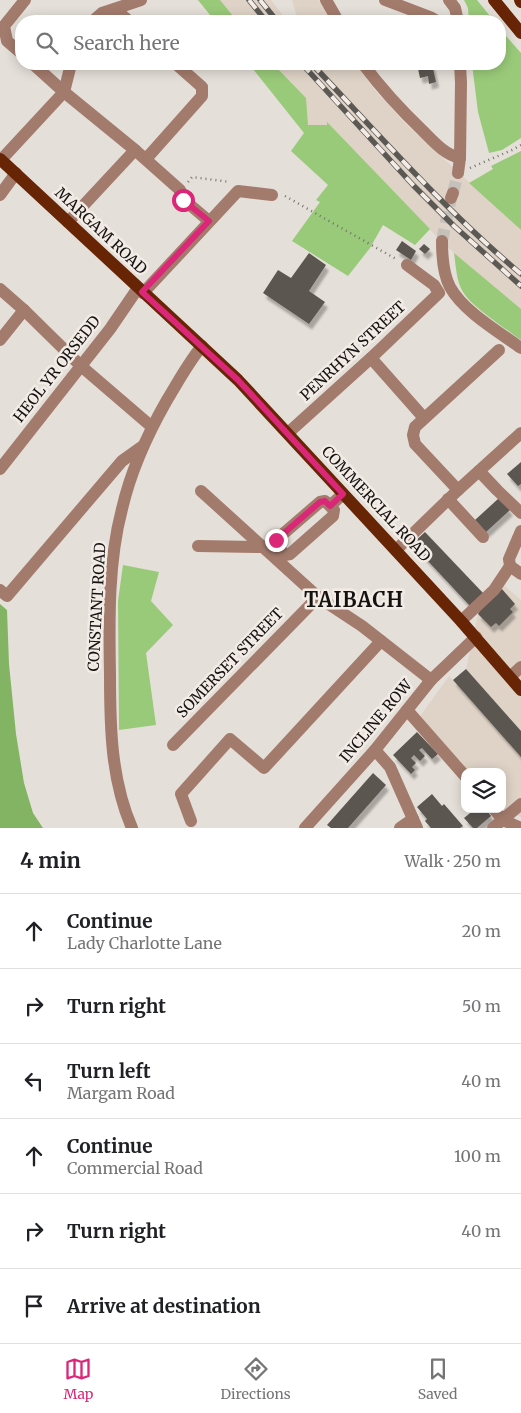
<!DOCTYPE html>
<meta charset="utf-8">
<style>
body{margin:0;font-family:Merriweather,serif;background:#f6f6f6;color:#202124}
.controls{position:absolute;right:15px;bottom:15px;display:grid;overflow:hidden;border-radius:10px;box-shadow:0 2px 12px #0003}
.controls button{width:45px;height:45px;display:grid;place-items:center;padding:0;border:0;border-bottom:1px solid #e0e0e0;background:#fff;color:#202124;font:25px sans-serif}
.stop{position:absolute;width:15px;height:15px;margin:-11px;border:4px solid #db2777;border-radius:50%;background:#fff}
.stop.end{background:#db2777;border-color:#fff;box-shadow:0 1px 5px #0008}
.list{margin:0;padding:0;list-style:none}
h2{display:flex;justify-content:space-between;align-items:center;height:65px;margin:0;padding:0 20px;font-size:21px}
h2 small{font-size:16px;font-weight:400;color:#757577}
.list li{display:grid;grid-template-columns:32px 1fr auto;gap:15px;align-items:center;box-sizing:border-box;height:75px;padding:0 20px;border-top:1px solid #e0e0e0}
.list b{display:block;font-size:19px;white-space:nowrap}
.list p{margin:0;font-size:16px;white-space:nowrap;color:#757577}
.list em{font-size:16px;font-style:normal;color:#757577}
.icon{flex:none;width:28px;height:28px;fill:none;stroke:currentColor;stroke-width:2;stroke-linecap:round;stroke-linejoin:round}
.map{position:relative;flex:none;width:521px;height:828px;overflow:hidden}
.search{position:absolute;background:#fff;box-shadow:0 2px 12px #0003;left:15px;right:15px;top:15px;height:55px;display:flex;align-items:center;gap:12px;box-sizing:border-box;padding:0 18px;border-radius:20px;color:#757577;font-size:19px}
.sheet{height:515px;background:#fff}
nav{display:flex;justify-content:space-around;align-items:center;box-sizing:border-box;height:70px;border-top:1px solid #e0e0e0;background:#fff;font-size:14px;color:#757577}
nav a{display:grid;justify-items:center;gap:2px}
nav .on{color:#db2777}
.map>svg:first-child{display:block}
.built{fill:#dfd3c7}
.green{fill:#99ca79}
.forest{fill:#83b463}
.building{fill:#5c5751;filter:url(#shadow)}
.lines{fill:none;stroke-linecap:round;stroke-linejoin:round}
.minor-tunnel{stroke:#c6c0bb;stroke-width:12;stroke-dasharray:12 6;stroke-linecap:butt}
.path{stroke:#75726e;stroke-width:2.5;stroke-dasharray:1 4;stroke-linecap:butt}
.minor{stroke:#a37b6c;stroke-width:12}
.major{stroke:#682505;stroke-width:12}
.rail-casing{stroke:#5c5955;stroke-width:5.5}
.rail{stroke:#f3ece6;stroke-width:4;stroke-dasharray:11;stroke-linecap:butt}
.route{stroke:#db2777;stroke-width:6}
.labels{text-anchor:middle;stroke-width:5;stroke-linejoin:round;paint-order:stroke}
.street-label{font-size:15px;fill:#141210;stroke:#f3ece6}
.district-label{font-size:20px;font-weight:bold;letter-spacing:1px;fill:#141210;stroke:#f3ece6}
</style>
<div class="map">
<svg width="521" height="828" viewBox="0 0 521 828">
<defs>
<filter id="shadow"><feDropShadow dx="3" dy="5.5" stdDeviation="1" flood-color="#0004"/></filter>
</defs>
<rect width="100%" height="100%" fill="#e5dfd9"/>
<g class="built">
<polygon points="198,0 271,0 287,21 215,21"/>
<polygon points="292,0 319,0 331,21 298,21"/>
<polygon points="249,64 356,64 374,89 406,124 521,230 521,328 457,272 454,253 429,229 415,243"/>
<polygon points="505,586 521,600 521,817 502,809 502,772 468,772 423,723 421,715 449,676 453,680 466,669 478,614 480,610"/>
</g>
<g class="green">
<polygon points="198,0 220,0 237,21 215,21"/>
<polygon points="464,0 477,0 494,21 469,21 468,8"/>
<polygon points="500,29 521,53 521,138 502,150 489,153 478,112 472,64 500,64"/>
<polygon points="249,64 273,64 306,98 308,125 327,125 327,122 430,229 415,245 383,225 370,248 348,276 292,241 320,202 316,200 328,185 291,151 304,133"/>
<polygon points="521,151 521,230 469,183 493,169 491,166"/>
<path d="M454,253L521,309V340C505,328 472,307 463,292C456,281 456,265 454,253Z"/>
<polygon points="123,565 159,572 151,601 173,625 146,653 156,725 119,730 118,601"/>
</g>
<polygon class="forest" points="0,604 7,610 9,664 16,734 24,783 33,813 43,828 0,828"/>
<g class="building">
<polygon points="417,64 432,64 436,82 429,84 428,76 420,78"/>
<polygon points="402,241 416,251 411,260 396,250"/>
<polygon points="424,244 430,249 425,254 419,249"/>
<polygon points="309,253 326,265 309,291 325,302 309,324 263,293 278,270 291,278"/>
<polygon points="521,462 521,484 518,486 507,474"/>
<polygon points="499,498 510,510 486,532 475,520"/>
<polygon points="425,532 483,593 470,606 412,544"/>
<polygon points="502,589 515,604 510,609 513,612 499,626 496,623 491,627 478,614 480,610"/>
<polygon points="466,669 521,731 521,757 453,680"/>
<polygon points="417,732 438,754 432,759 422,748 419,750 425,756 420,761 414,755 411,758 416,763 412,767 415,770 411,774 393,755"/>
<polygon points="373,773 386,785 348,828 331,828 327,825"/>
<polygon points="432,794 442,806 444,804 463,826 460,828 431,828 425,821 427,819 417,807"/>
<polygon points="475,809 486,809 491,816 477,828 473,828 464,818"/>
</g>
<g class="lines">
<g class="minor-tunnel">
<polyline points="453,193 458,173"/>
<polyline points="442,241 451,198"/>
</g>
<g class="path">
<polyline points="470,168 512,150 521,145"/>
<polyline points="188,182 192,177 230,182"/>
<polyline points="285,196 396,259"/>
</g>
<g class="minor">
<polyline points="326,0 338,21"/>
<polyline points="385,0 430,17 437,21"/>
<polyline points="449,0 455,8 458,21"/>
<polyline points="115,9 129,21"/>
<polyline points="93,21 102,13 141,0"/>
<polyline points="21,53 7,41 4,26 25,0"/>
<polyline points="33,64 64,92 135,150 180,190 183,199 209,221"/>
<path d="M363,64C381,88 401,110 423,131C434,142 444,154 460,158"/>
<polyline points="146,159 202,96 202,87 176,64"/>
<polyline points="1,160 64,92 71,64"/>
<polyline points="458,173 460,158 461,83 460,64"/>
<polyline points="0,195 16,173"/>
<polyline points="451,198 453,193"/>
<polyline points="68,222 135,150"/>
<path d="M442,241C442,256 443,274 450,287C463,311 499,332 521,348"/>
<polyline points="0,289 24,310 81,366 152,427"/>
<polyline points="143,293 238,191 272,195"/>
<polyline points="0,340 24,310"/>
<polyline points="371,358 424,418"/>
<polyline points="288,433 371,358 439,293 434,285 407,265"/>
<polyline points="0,469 110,329 138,288"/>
<polyline points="479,471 497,490 521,513"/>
<polyline points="458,490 415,444 413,435 415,427 499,350"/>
<polyline points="201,491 318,597"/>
<polyline points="448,499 483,537"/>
<polyline points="330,506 334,510 333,516 290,554 285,555 276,544 276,540 320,502 325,501 330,506 343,494"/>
<polyline points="198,546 261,547"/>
<polyline points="396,550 458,490 521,433"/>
<polyline points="510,566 521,574"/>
<polyline points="0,590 7,596 122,461 143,446"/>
<polyline points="461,621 494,590 510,566 509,559 521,531"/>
<polyline points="510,677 521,667"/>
<polyline points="407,710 465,776"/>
<polyline points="173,745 318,597 362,626 431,680"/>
<polyline points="375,750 390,767 417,828"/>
<polyline points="494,809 503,820 521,828"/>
<polyline points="191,821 181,794 230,739 264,768 381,641"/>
<path d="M132,828C111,780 110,727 110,675C109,620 108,562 122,509C131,470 147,435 167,400C178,382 188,363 202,346"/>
<polyline points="305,828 375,750 431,680 476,637"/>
<polyline points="400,828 413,819"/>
<polyline points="493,828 521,804"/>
</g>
<g class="major">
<polyline points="494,0 521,33"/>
<polyline points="520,0 521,2"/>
<polyline points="0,159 238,380 461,621 521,690"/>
</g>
<defs>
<g id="rail">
<polyline points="249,0 266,21"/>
<polyline points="260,0 277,21"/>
<polyline points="302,64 413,185 454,226 521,286"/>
<path d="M312,64C380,136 445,210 521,274"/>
</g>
</defs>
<use href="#rail" class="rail-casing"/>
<use href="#rail" class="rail"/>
</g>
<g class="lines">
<polyline class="route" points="183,200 209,221 142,292 238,380 343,494 330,506 325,501 320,502 276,540"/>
</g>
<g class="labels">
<g class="street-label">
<text transform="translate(101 231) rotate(43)" y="5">MARGAM ROAD</text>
<text transform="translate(353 351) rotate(-43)" y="5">PENRHYN STREET</text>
<text transform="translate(57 369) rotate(-52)" y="5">HEOL YR ORSEDD</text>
<text transform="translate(376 504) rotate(47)" y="5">COMMERCIAL ROAD</text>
<text transform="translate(97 607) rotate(-87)" y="5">CONSTANT ROAD</text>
<text transform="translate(230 663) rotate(-46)" y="5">SOMERSET STREET</text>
<text transform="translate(376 721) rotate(-50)" y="5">INCLINE ROW</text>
</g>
<g class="district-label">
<text x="354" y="607">TAIBACH</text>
</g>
</g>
</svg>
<div class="controls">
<button><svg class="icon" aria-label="layers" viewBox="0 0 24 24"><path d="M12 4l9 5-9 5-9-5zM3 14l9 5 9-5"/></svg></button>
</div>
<div class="stop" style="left:183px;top:200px"></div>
<div class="stop end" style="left:276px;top:540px"></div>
<div class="search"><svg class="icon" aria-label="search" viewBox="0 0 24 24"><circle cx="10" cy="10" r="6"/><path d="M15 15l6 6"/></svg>Search here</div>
</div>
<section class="sheet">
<h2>4 min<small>Walk · 250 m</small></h2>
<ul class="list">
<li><svg class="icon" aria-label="ahead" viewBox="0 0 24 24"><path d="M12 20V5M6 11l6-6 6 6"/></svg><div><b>Continue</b><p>Lady Charlotte Lane</p></div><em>20 m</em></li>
<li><svg class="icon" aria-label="right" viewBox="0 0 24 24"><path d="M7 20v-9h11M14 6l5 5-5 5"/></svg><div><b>Turn right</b></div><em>50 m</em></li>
<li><svg class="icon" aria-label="left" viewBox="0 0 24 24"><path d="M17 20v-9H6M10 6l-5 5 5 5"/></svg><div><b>Turn left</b><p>Margam Road</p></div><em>40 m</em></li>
<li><svg class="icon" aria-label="ahead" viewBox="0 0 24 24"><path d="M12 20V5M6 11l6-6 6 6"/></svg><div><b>Continue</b><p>Commercial Road</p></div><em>100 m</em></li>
<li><svg class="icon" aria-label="right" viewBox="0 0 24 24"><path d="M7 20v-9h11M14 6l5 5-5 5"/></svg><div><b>Turn right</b></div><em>40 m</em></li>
<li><svg class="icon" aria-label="arrive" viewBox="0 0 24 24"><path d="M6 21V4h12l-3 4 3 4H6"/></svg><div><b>Arrive at destination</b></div></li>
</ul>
</section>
<nav>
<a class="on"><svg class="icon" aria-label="map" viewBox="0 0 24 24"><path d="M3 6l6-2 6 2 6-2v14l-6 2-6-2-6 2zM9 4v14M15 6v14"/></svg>Map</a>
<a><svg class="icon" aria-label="directions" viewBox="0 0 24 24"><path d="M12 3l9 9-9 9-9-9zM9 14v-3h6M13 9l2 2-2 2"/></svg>Directions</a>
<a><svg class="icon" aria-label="saved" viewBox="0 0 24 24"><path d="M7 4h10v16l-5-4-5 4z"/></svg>Saved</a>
</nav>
